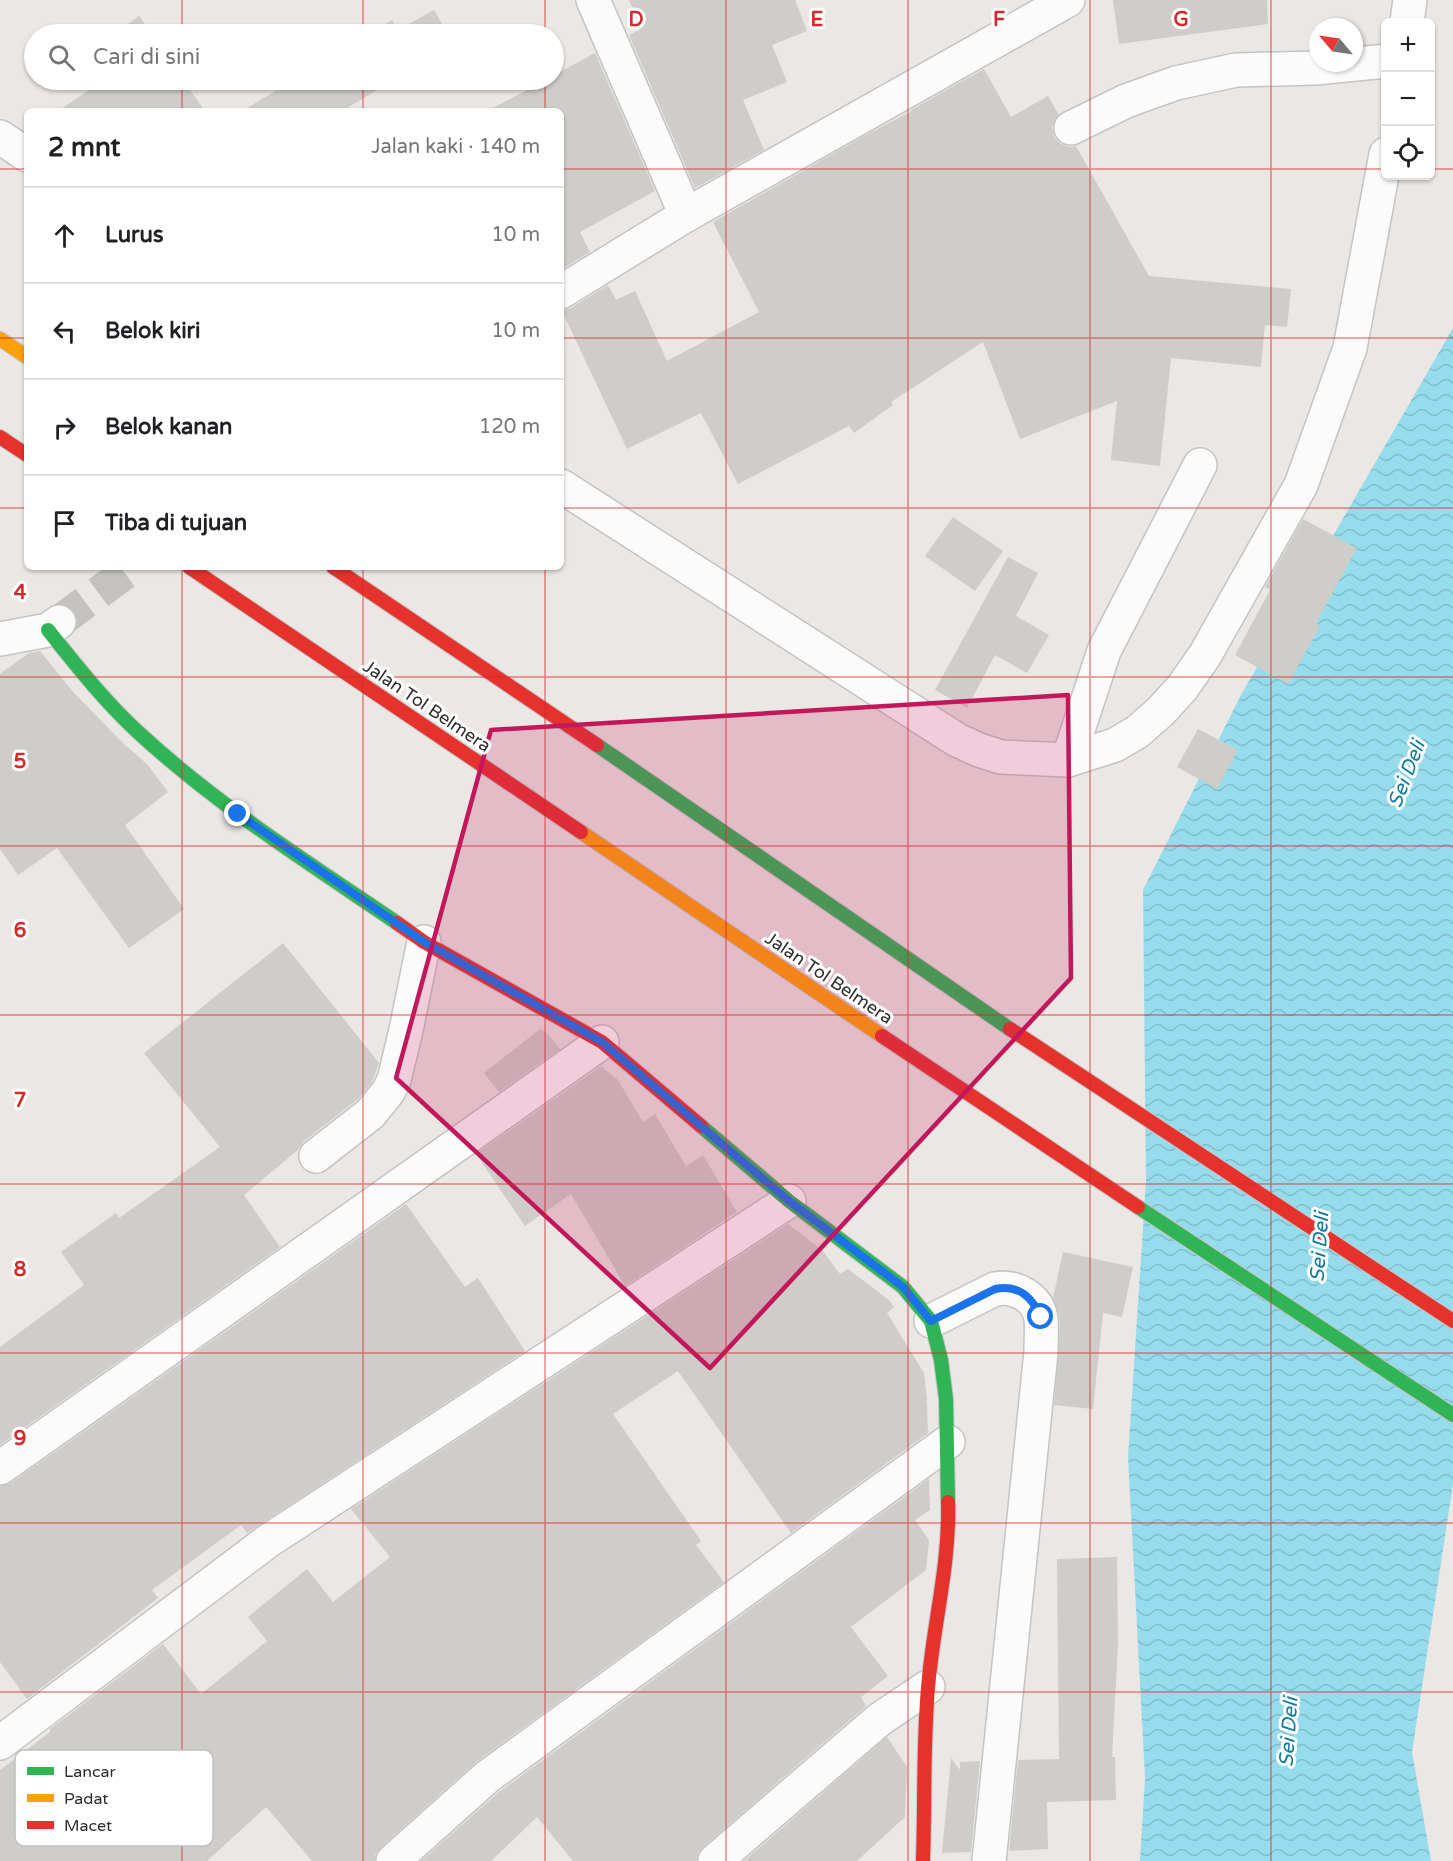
<!DOCTYPE html>
<html lang="id">
<meta charset="utf-8">
<style>
body{margin:0;font-family:"Varela Round",sans-serif;background:#f2f2f2;color:#202124}
.controls{position:absolute;right:18px;top:18px;display:grid;overflow:hidden;border-radius:9px;box-shadow:0 2px 4px #0004}
.controls button{width:54px;height:54px;display:grid;place-items:center;padding:0;border:0;border-bottom:2px solid #e0e0e0;background:#fff;color:#202124;font:30px sans-serif}
.compass{position:absolute;left:1309px;top:18px;width:54px;height:54px;border-radius:50%;background:#fff;box-shadow:0 2px 4px #0004;rotate:299deg}
.stop{position:absolute;width:18px;height:18px;margin:-14px;border:4px solid #1a73e8;border-radius:50%;background:#fff}
.stop.end{background:#1a73e8;border-color:#fff;box-shadow:0 2px 6px #0008}
.list{margin:0;padding:0;list-style:none}
h2{display:flex;justify-content:space-between;align-items:center;height:78px;margin:0;padding:0 24px;font-size:26px}
h2 small{font-size:20px;font-weight:400;color:#757577}
.list li{display:grid;grid-template-columns:39px 1fr auto;gap:18px;align-items:center;box-sizing:border-box;height:96px;padding:0 24px;border-top:2px solid #e0e0e0}
.list b{display:block;font-size:22px;white-space:nowrap}
.list em{font-size:20px;font-style:normal;color:#757577}
.icon{flex:none;width:33px;height:33px;fill:none;stroke:currentColor;stroke-width:2;stroke-linecap:round;stroke-linejoin:round}
.map{position:relative;flex:none;width:1453px;height:1861px;overflow:hidden}
.search{position:absolute;background:#fff;box-shadow:0 2px 4px #0004;left:24px;top:24px;width:540px;height:66px;display:flex;align-items:center;gap:15px;box-sizing:border-box;padding:0 21px;border-radius:33px;color:#757577;font-size:22px}
.panel{position:absolute;background:#fff;box-shadow:0 2px 4px #0004;left:24px;top:108px;width:540px;height:462px;border-radius:9px}
.map>svg:first-child{display:block}
.water{fill:url(#water-waves)}
.building{fill:#cfcdca}
.lines{fill:none;stroke-linecap:round;stroke-linejoin:round}
.street-tunnel{stroke:#c4c2bf;stroke-width:33;stroke-dasharray:33 16;stroke-linecap:butt}
.street-casing{stroke:#c4c4c4;stroke-width:36}
.fast-casing{stroke:#c4c4c4;stroke-width:16}
.slow-casing{stroke:#c4c4c4;stroke-width:16}
.jam-casing{stroke:#c4c4c4;stroke-width:16}
.street{stroke:#fcfbfb;stroke-width:33}
.fast{stroke:#30b455;stroke-width:14}
.slow{stroke:#ff9f0a;stroke-width:14}
.jam{stroke:#e5322d;stroke-width:14}
.route{stroke:#1a73e8;stroke-width:8}
.marked{fill:#c2185b;fill-opacity:0.2;stroke:#c2185b;stroke-width:4.5;stroke-linejoin:round}
.grid{fill:none;stroke:#d62828;stroke-width:1.5;stroke-opacity:0.55}
.labels{text-anchor:middle;stroke-width:6;stroke-linejoin:round;paint-order:stroke}
.street-label{font-size:18px;fill:#2d2d2d;stroke:#fff}
.water-label{font-size:20px;font-style:italic;fill:#0d7aa0;stroke:#fff}
.key{fill:#fff;stroke:#c0c0c0;stroke-width:1.5}
.key-label{font-size:16px;fill:#2d2d2d}
.grid-label{font-size:20px;text-anchor:middle;font-weight:bold;fill:#d62828;stroke:#fff;stroke-width:6;stroke-linejoin:round;paint-order:stroke}
</style>
<div class="map">
<svg width="1453" height="1861" viewBox="0 0 1453 1861">
<defs>
<pattern id="water-waves" width="16" height="10" patternUnits="userSpaceOnUse" patternTransform="scale(1.5)"><rect width="16" height="10" fill="#97dcec"/><path d="M0 5q4-4 8 0t8 0" fill="none" stroke="#82bdcb"/></pattern>
</defs>
<rect width="100%" height="100%" fill="#eae7e4"/>
<polygon class="water" points="1453,328 1453,1484 1412,1752 1431,1861 1140,1861 1145,1778 1128,1457 1146,1181 1143,890 1241,695"/>
<g class="building">
<polygon points="629,0 795,0 807,31 772,45 787,82 743,100 764,150 695,188 629,35 641,29"/>
<polygon points="1113,0 1267,0 1268,24 1119,44"/>
<polygon points="434,10 448,34 369,34 392,20 398,30"/>
<polygon points="139,16 152,34 114,34"/>
<polygon points="595,53 655,191 580,232 590,252 561,270 561,111 487,111 546,80 554,80 554,75"/>
<polygon points="984,69 1011,117 1048,96 1059,115 1052,126 1054,137 1061,144 1069,147 1076,146 1149,276 1291,289 1287,327 1265,325 1261,367 1171,358 1160,466 1111,460 1117,401 1020,439 983,342 891,402 893,405 854,433 849,426 738,484 701,413 627,449 562,311 571,308 608,285 616,300 635,291 667,361 759,312 713,222 866,135 912,111 911,110"/>
<polygon points="95,80 183,80 205,111 58,111 98,84"/>
<polygon points="294,80 394,80 342,111 242,111"/>
<polygon points="953,517 1003,551 975,591 925,556"/>
<polygon points="1303,519 1357,548 1316,623 1320,626 1288,684 1235,655 1270,590 1265,587"/>
<polygon points="1008,557 1038,573 1016,616 1049,635 1027,673 995,655 967,708 935,690"/>
<polygon points="40,651 74,693 125,745 147,764 168,792 125,825 184,909 129,948 57,848 18,875 0,849 0,674 29,653"/>
<polygon points="1198,729 1238,750 1217,789 1177,767"/>
<polygon points="283,943 379,1063 372,1082 357,1100 304,1141 298,1150 244,1195 280,1247 0,1445 0,1347 84,1285 61,1252 116,1213 119,1218 220,1147 144,1053"/>
<polygon points="540,1029 547,1033 560,1049 499,1092 484,1073"/>
<polygon points="601,1066 618,1080 643,1122 655,1114 686,1166 703,1155 737,1212 625,1286 571,1194 525,1226 476,1154"/>
<polygon points="406,1204 465,1287 478,1278 525,1351 247,1533 241,1525 152,1590 158,1598 27,1699 0,1662 0,1486 11,1483"/>
<polygon points="788,1224 822,1250 840,1274 848,1269 889,1300 894,1307 887,1313 924,1373 927,1400 926,1401 927,1404 928,1433 791,1533 678,1371 613,1414 701,1541 696,1545 724,1582 476,1762 381,1847 375,1855 375,1861 312,1861 266,1807 207,1861 0,1861 0,1770 50,1732 50,1729 163,1644 201,1694 267,1641 248,1617 307,1569 333,1602 390,1557 351,1509"/>
<polygon points="1063,1252 1133,1267 1122,1317 1103,1313 1093,1409 1054,1405 1060,1327 1059,1314 1053,1298"/>
<polygon points="929,1479 930,1510 915,1520 929,1540 926,1570 851,1627 888,1676 861,1697 866,1706 703,1847 698,1854 697,1861 573,1861 537,1817 491,1861 421,1861 499,1792"/>
<polygon points="1117,1557 1118,1644 1112,1757 1115,1757 1116,1800 1047,1802 1048,1849 1009,1851 1018,1760 1059,1759 1057,1559"/>
<polygon points="887,1737 907,1767 905,1817 857,1861 744,1861"/>
<polygon points="951,1758 960,1770 960,1762 980,1761 971,1852 942,1853"/>
</g>
<g class="lines">
<polyline class="street-tunnel" points="59,622 133,567"/>
<defs>
<g id="street">
<polyline points="593,0 686,215"/>
<polyline points="1407,22 1410,0"/>
<polyline points="1071,128 1126,101 1176,83 1236,70 1315,68 1386,61"/>
<polyline points="0,137 27,155"/>
<polyline points="561,292 686,215 1068,0"/>
<polyline points="561,486 957,740 979,750 1001,757 1068,760 1115,745 1137,732 1160,712 1182,688 1205,655 1301,485 1350,348 1386,154"/>
<polyline points="0,639 48,630 59,622"/>
<polyline points="1068,760 1104,651 1200,465"/>
<polyline points="316,1156 370,1114 388,1092 394,1080 406,1030 424,942"/>
<path d="M931,1321L995,1289C1015,1285 1038,1297 1041,1319C1042,1329 1041,1341 1041,1352L989,1861"/>
<polyline points="0,1468 602,1042"/>
<polyline points="0,1743 268,1541 789,1201"/>
<polyline points="393,1861 487,1777 948,1442"/>
<polyline points="715,1861 880,1719 928,1687"/>
</g>
<g id="fast">
<path d="M48,630C77,666 105,702 139,733C218,806 309,863 397,923"/>
<polyline points="597,745 1010,1029"/>
<polyline points="701,1126 789,1201 903,1287 931,1321 941,1360 946,1399 948,1502"/>
<polyline points="1138,1207 1453,1415"/>
</g>
<g id="slow">
<polyline points="0,339 27,357"/>
<polyline points="581,832 882,1036"/>
</g>
<g id="jam">
<polyline points="0,437 27,455"/>
<polyline points="189,567 581,832"/>
<polyline points="333,567 597,745"/>
<polyline points="397,923 424,942 602,1042 701,1126"/>
<polyline points="1010,1029 1453,1321"/>
<polyline points="882,1036 1138,1207"/>
<path d="M923,1861C925,1803 923,1745 928,1688C933,1625 950,1565 948,1502"/>
</g>
</defs>
<use href="#street" class="street-casing"/>
<use href="#fast" class="fast-casing"/>
<use href="#slow" class="slow-casing"/>
<use href="#jam" class="jam-casing"/>
<use href="#street" class="street"/>
<use href="#fast" class="fast"/>
<use href="#slow" class="slow"/>
<use href="#jam" class="jam"/>
</g>
<g class="lines">
<path class="route" d="M238,814L424,942L602,1042L789,1201L903,1287L931,1321L995,1289C1019,1284 1032,1297 1041,1317"/>
</g>
<path class="marked" d="M1068,695L1071,978L710,1368L396,1078L491,730Z"/>
<path class="grid" d="M182,0V34M363,0V34M545,0V34M726,0V1861M908,0V1861M1090,0V1861M1271,0V1861M182,80V111M363,80V111M545,80V111M0,169H27M561,169H1386M1430,169H1453M0,338H27M561,338H1453M0,508H27M561,508H1453M182,567V1861M363,567V1861M545,567V1861M0,677H1453M0,846H1453M0,1015H1453M0,1184H1453M0,1353H1453M0,1523H1453M0,1692H1453"/>
<g class="labels">
<g class="street-label">
<text transform="translate(427 706) rotate(34)" y="6">Jalan Tol Belmera</text>
<text transform="translate(829 978) rotate(34)" y="6">Jalan Tol Belmera</text>
</g>
<g class="water-label">
<text transform="translate(1406 774) rotate(-69)" y="7">Sei Deli</text>
<text transform="translate(1319 1247) rotate(-86)" y="7">Sei Deli</text>
<text transform="translate(1288 1732) rotate(-86)" y="7">Sei Deli</text>
</g>
</g>
<rect x="15" y="1750" width="198" height="96" rx="9" class="key"/>
<rect x="27" y="1767" width="27" height="8" fill="#30b455"/>
<rect x="27" y="1794" width="27" height="8" fill="#ff9f0a"/>
<rect x="27" y="1821" width="27" height="8" fill="#e5322d"/>
<g class="key-label">
<text x="64" y="1777">Lancar</text>
<text x="64" y="1804">Padat</text>
<text x="64" y="1831">Macet</text>
</g>
<g class="grid-label">
<text x="636" y="26">D</text>
<text x="817" y="26">E</text>
<text x="999" y="26">F</text>
<text x="1181" y="26">G</text>
<text x="20" y="599">4</text>
<text x="20" y="768">5</text>
<text x="20" y="937">6</text>
<text x="20" y="1107">7</text>
<text x="20" y="1276">8</text>
<text x="20" y="1445">9</text>
</g>
</svg>
<div class="controls">
<button>+</button>
<button>−</button>
<button><svg class="icon" aria-label="locate" viewBox="0 0 24 24"><circle cx="12" cy="12" r="6"/><path d="M12 2v4M12 18v4M2 12h4M18 12h4"/></svg></button>
</div>
<svg class="compass" viewBox="-18 -18 36 36"><path d="M0-13l5 13h-10z" fill="#e53935"/><path d="M0 13l5-13h-10z" fill="#757577"/></svg>
<div class="stop" style="left:1041px;top:1317px"></div>
<div class="stop end" style="left:238px;top:814px"></div>
<div class="search"><svg class="icon" aria-label="search" viewBox="0 0 24 24"><circle cx="10" cy="10" r="6"/><path d="M15 15l6 6"/></svg>Cari di sini</div>
<section class="panel">
<h2>2 mnt<small>Jalan kaki · 140 m</small></h2>
<ul class="list">
<li><svg class="icon" aria-label="ahead" viewBox="0 0 24 24"><path d="M12 20V5M6 11l6-6 6 6"/></svg><div><b>Lurus</b></div><em>10 m</em></li>
<li><svg class="icon" aria-label="left" viewBox="0 0 24 24"><path d="M17 20v-9H6M10 6l-5 5 5 5"/></svg><div><b>Belok kiri</b></div><em>10 m</em></li>
<li><svg class="icon" aria-label="right" viewBox="0 0 24 24"><path d="M7 20v-9h11M14 6l5 5-5 5"/></svg><div><b>Belok kanan</b></div><em>120 m</em></li>
<li><svg class="icon" aria-label="arrive" viewBox="0 0 24 24"><path d="M6 21V4h12l-3 4 3 4H6"/></svg><div><b>Tiba di tujuan</b></div></li>
</ul>
</section>
</div>
